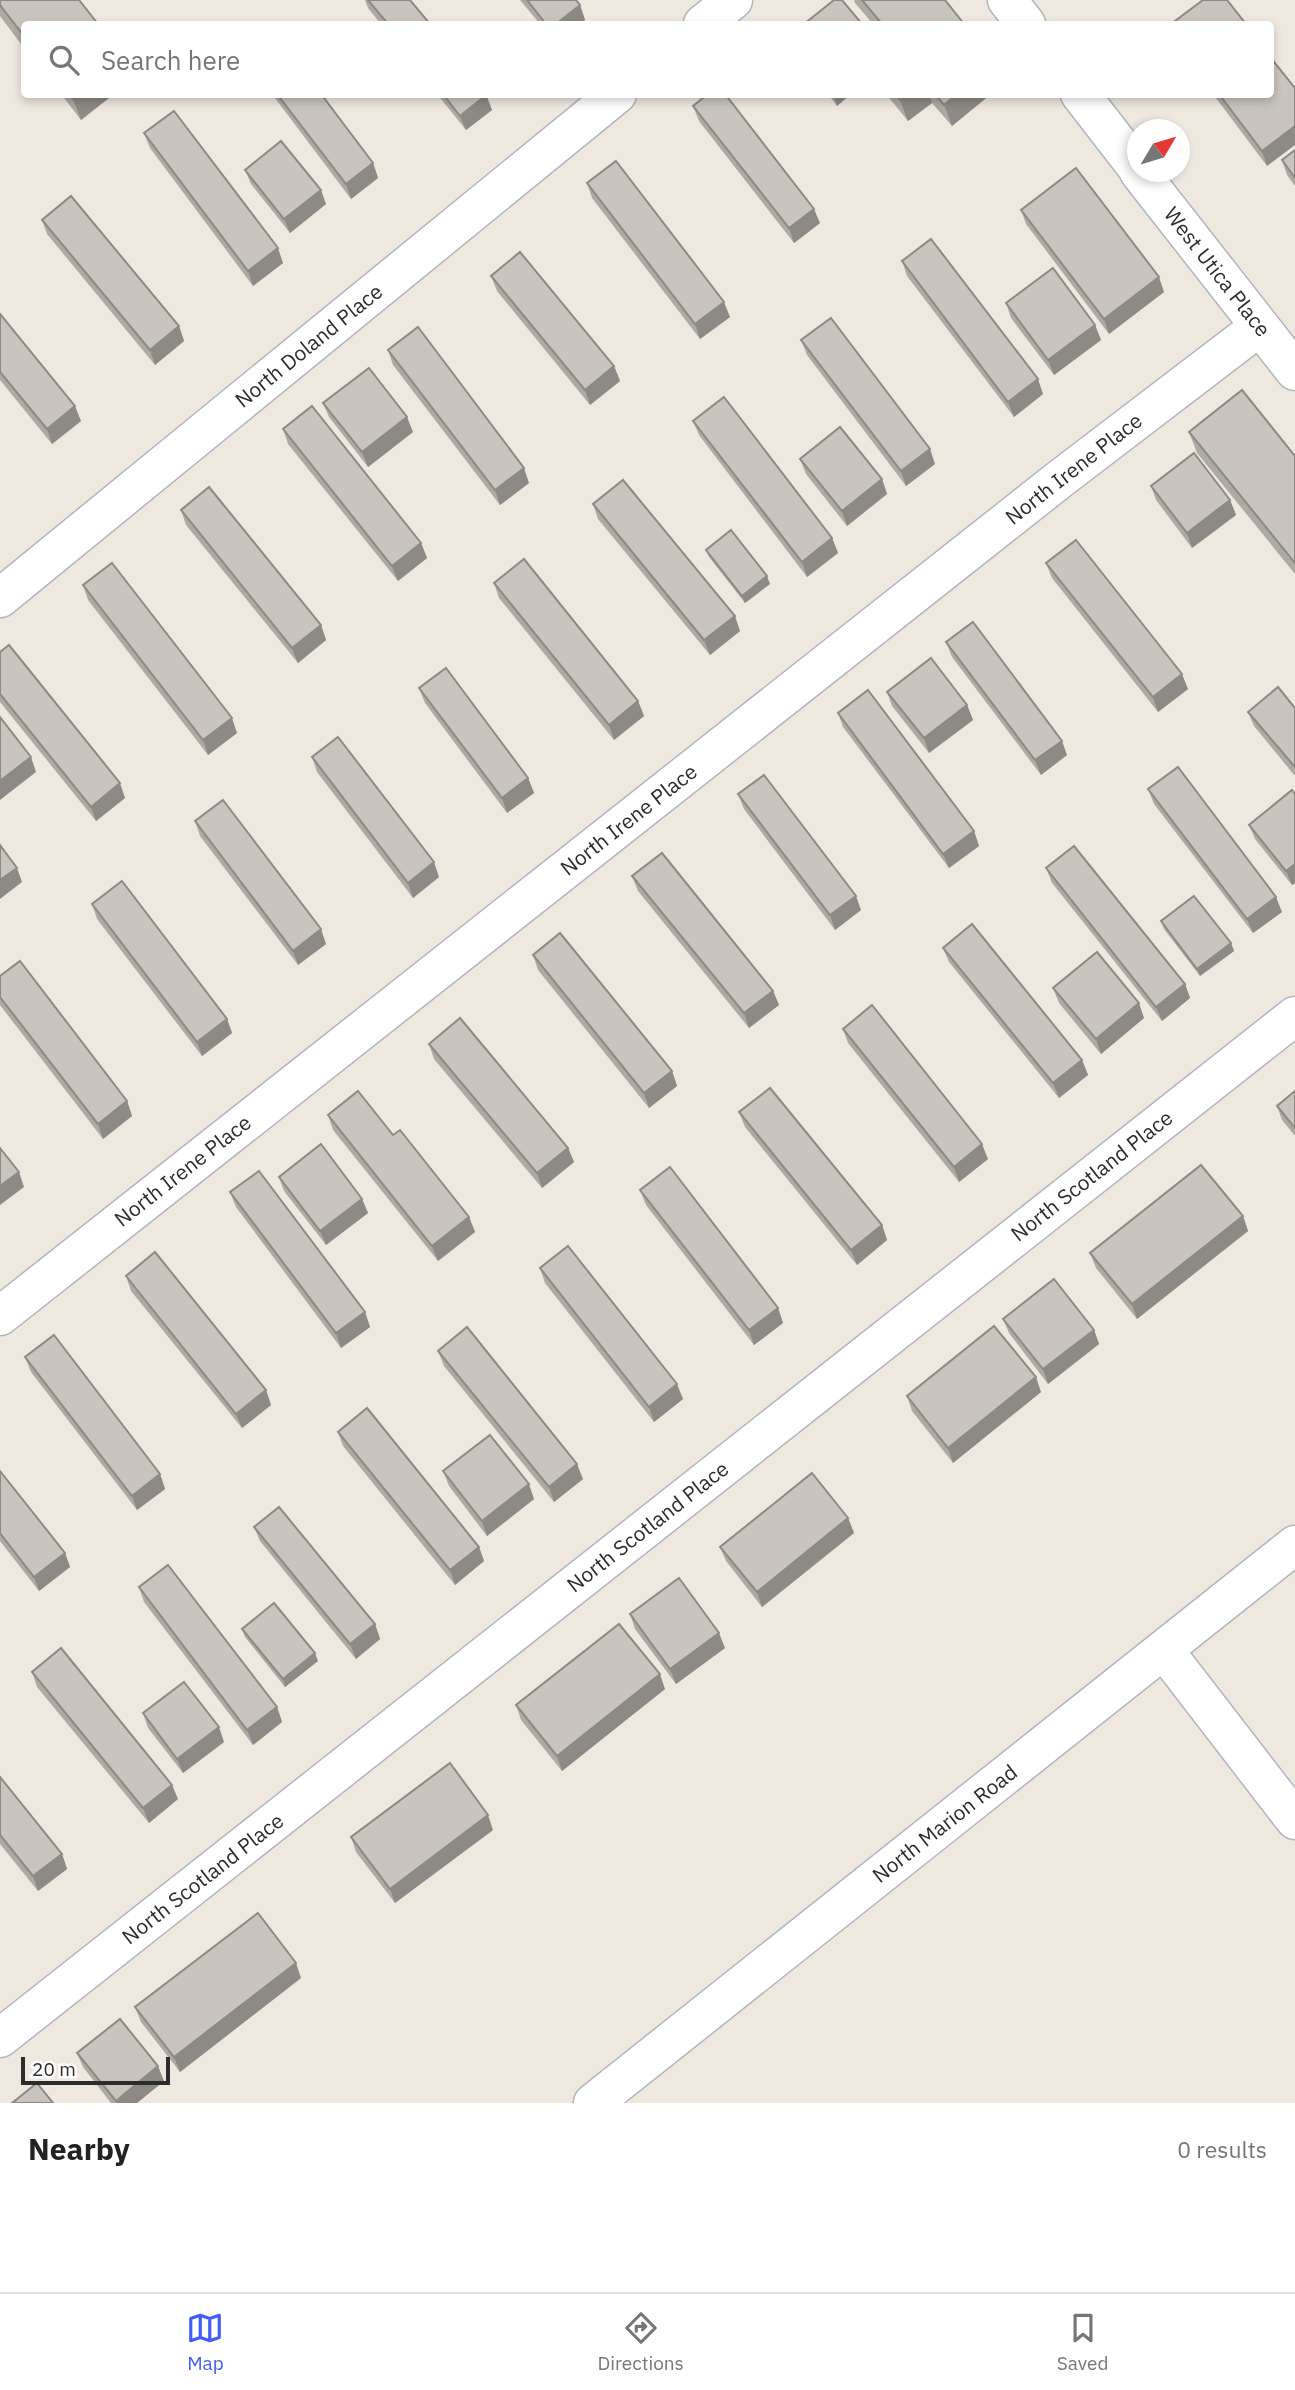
<!DOCTYPE html>
<style>
body{margin:0;font-family:"IBM Plex Sans",sans-serif;background:#f2f2f2;color:#222}
.compass{position:absolute;left:1127px;top:119px;width:63px;height:63px;border-radius:50%;background:#fff;box-shadow:0 4px 10px #0003;rotate:52deg}
.scale{position:absolute;left:21px;bottom:18px;width:149px;box-sizing:border-box;padding-left:7px;border:4px solid #2c2c2c;border-top:0;font-size:19px;line-height:24px;white-space:nowrap;color:#2c2c2c;-webkit-text-stroke:5px #fff;paint-order:stroke}
.list{margin:0;padding:0;list-style:none}
h2{display:flex;justify-content:space-between;align-items:center;height:91px;margin:0;padding:0 28px;font-size:30px}
h2 small{font-size:23px;font-weight:400;color:#767676}
.icon{flex:none;width:38px;height:38px;fill:none;stroke:currentColor;stroke-width:2;stroke-linecap:round;stroke-linejoin:round}
.map{position:relative;flex:none;width:1295px;height:2103px;overflow:hidden}
.search{position:absolute;background:#fff;box-shadow:0 4px 10px #0003;left:21px;right:21px;top:21px;height:77px;display:flex;align-items:center;gap:18px;box-sizing:border-box;padding:0 24px;border-radius:7px;color:#767676;font-size:26px}
.sheet{height:189px;background:#fff}
nav{display:flex;justify-content:space-around;align-items:center;box-sizing:border-box;height:98px;border-top:2px solid #e0e0e0;background:#fff;font-size:19px;color:#767676}
nav a{display:grid;justify-items:center;gap:4px}
nav .on{color:#415df9}
.map>svg:first-child{display:block}
.lines{fill:none;stroke-linecap:round;stroke-linejoin:round}
.minor-casing{stroke:#b2b5bf;stroke-width:41}
.secondary-casing{stroke:#b2b5bf;stroke-width:41}
.minor{stroke:#fff;stroke-width:38}
.secondary{stroke:#fff;stroke-width:38}
.wall{fill:#ada9a3}
.shaded-wall{fill:#8d8a85}
.building{fill:#c9c5be;stroke:#8d8a85;stroke-width:2}
.labels{text-anchor:middle;stroke-width:7;stroke-linejoin:round;paint-order:stroke}
.street-label{font-size:21px;fill:#2c2c2c;stroke:#fff}
</style>
<div class="map">
<svg width="1295" height="2103" viewBox="0 0 1295 2103">
<rect width="100%" height="100%" fill="#eee8df"/>
<g class="lines">
<defs>
<g id="minor">
<polyline points="1007,0 1026,24"/>
<polyline points="703,24 733,0"/>
<polyline points="1080,94 1138,169"/>
<polyline points="1139,172 1295,371"/>
<polyline points="0,598 617,94"/>
<polyline points="0,1316 1060,479 1259,327"/>
<polyline points="1164,1650 1295,1820"/>
<polyline points="0,2038 1295,1016"/>
</g>
<polyline id="secondary" points="593,2103 1295,1545"/>
</defs>
<use href="#minor" class="minor-casing"/>
<use href="#secondary" class="secondary-casing"/>
<use href="#minor" class="minor"/>
<use href="#secondary" class="secondary"/>
</g>
<g class="wall">
<polygon points="0,0 24,24 24,48 0,16"/>
<polygon points="365,0 410,0 430,24 381,24 368,8"/>
<polygon points="520,0 576,0 580,5 585,20 580,24 540,24"/>
<polygon points="854,0 945,0 964,24 873,24 855,3"/>
<polygon points="61,94 114,94 81,120"/>
<polygon points="272,94 321,94 373,163 378,178 351,199"/>
<polygon points="437,94 486,94 492,110 466,130"/>
<polygon points="828,94 851,94 837,106"/>
<polygon points="886,94 991,94 952,126 932,103 908,121"/>
<polygon points="1213,94 1270,94 1267,166"/>
<polygon points="693,106 820,223 794,243 699,121"/>
<polygon points="144,133 283,263 253,286 150,148"/>
<polygon points="1295,150 1295,186 1287,175 1282,160"/>
<polygon points="245,170 326,204 290,233 251,184"/>
<polygon points="587,183 730,317 700,339 592,198"/>
<polygon points="1021,210 1164,292 1109,334 1026,224"/>
<polygon points="42,220 179,326 184,341 155,365 47,234"/>
<polygon points="902,261 1043,394 1014,417 907,276"/>
<polygon points="491,276 614,366 620,381 590,405 497,291"/>
<polygon points="1006,303 1095,325 1101,340 1054,375 1011,318"/>
<polygon points="0,314 81,421 52,444 0,380"/>
<polygon points="801,340 935,464 906,486 807,355"/>
<polygon points="388,350 529,483 500,505 393,365"/>
<polygon points="323,403 413,432 368,467 329,417"/>
<polygon points="693,421 832,538 838,553 807,577 699,435"/>
<polygon points="283,429 421,543 427,558 398,581 288,444"/>
<polygon points="1189,432 1295,456 1295,574 1197,453"/>
<polygon points="800,459 882,479 887,494 847,526 806,474"/>
<polygon points="1151,486 1230,500 1236,515 1192,548 1156,500"/>
<polygon points="593,504 740,631 710,655 598,519"/>
<polygon points="181,510 321,625 326,640 298,663 186,525"/>
<polygon points="706,550 770,584 745,603 709,557"/>
<polygon points="1046,563 1188,689 1158,712 1052,578"/>
<polygon points="494,583 638,701 644,716 614,740 499,598"/>
<polygon points="83,585 237,733 208,755 88,600"/>
<polygon points="946,642 1067,755 1041,775 952,657"/>
<polygon points="0,652 125,798 96,821 0,702"/>
<polygon points="419,688 528,778 534,793 507,813 425,703"/>
<polygon points="887,692 967,705 973,720 929,753 892,706"/>
<polygon points="1295,708 1295,776 1254,726 1248,712"/>
<polygon points="838,713 974,831 979,846 949,868 843,727"/>
<polygon points="312,757 439,877 413,898 317,772"/>
<polygon points="1148,789 1282,912 1253,933 1154,804"/>
<polygon points="738,794 861,910 835,930 744,809"/>
<polygon points="1295,794 1295,883 1292,885 1255,839 1249,825"/>
<polygon points="195,821 326,944 298,965 200,836"/>
<polygon points="1046,868 1185,984 1190,998 1162,1021 1052,883"/>
<polygon points="632,876 773,991 779,1005 749,1028 638,891"/>
<polygon points="92,904 227,1019 232,1033 202,1056 97,919"/>
<polygon points="1161,921 1231,943 1234,951 1200,976 1164,929"/>
<polygon points="943,948 1082,1060 1088,1075 1059,1098 949,962"/>
<polygon points="533,955 672,1071 677,1086 649,1108 538,970"/>
<polygon points="0,976 127,1101 132,1116 103,1139 0,1005"/>
<polygon points="1053,988 1144,1018 1101,1054 1059,1003"/>
<polygon points="843,1029 988,1159 959,1182 848,1043"/>
<polygon points="429,1044 568,1148 574,1162 542,1188 434,1059"/>
<polygon points="1295,1091 1295,1136 1282,1120 1277,1106"/>
<polygon points="739,1112 882,1225 887,1240 857,1265 745,1127"/>
<polygon points="328,1115 469,1217 475,1232 438,1261 333,1130"/>
<polygon points="279,1177 362,1199 368,1213 326,1245 284,1191"/>
<polygon points="640,1190 778,1308 783,1323 754,1345 646,1205"/>
<polygon points="230,1192 365,1312 370,1327 341,1348 236,1207"/>
<polygon points="1243,1216 1248,1231 1137,1319 1096,1268 1090,1253"/>
<polygon points="540,1268 683,1399 654,1422 545,1283"/>
<polygon points="126,1276 266,1390 271,1405 242,1428 131,1291"/>
<polygon points="1003,1319 1094,1330 1099,1344 1048,1384 1009,1333"/>
<polygon points="438,1351 583,1479 554,1502 444,1366"/>
<polygon points="25,1357 160,1474 165,1489 137,1510 31,1372"/>
<polygon points="1041,1392 953,1463 912,1411 907,1396"/>
<polygon points="338,1432 479,1547 484,1561 455,1585 343,1446"/>
<polygon points="0,1471 65,1553 70,1567 39,1591 0,1541"/>
<polygon points="443,1471 534,1499 487,1536 449,1486"/>
<polygon points="848,1518 854,1533 762,1607 726,1561 720,1547"/>
<polygon points="254,1527 375,1624 380,1639 356,1659 260,1541"/>
<polygon points="139,1587 277,1707 282,1722 253,1745 144,1602"/>
<polygon points="630,1614 725,1648 676,1684 635,1629"/>
<polygon points="242,1629 318,1661 285,1687 245,1637"/>
<polygon points="32,1672 178,1799 149,1823 37,1687"/>
<polygon points="665,1689 562,1771 521,1720 516,1705"/>
<polygon points="143,1713 224,1742 183,1773 148,1728"/>
<polygon points="0,1777 62,1854 67,1869 38,1891 0,1844"/>
<polygon points="493,1830 395,1903 356,1852 351,1837"/>
<polygon points="301,1978 180,2072 141,2022 135,2007"/>
<polygon points="77,2053 164,2081 137,2103 111,2103 83,2067"/>
</g>
<g class="shaded-wall">
<polygon points="580,5 585,20 580,24 556,24"/>
<polygon points="79,94 114,94 81,120 73,99"/>
<polygon points="833,94 851,94 837,106"/>
<polygon points="908,94 929,94 932,103 908,121 900,100"/>
<polygon points="957,94 991,94 952,126 944,105"/>
<polygon points="486,95 492,110 466,130 460,116"/>
<polygon points="1295,126 1295,145 1267,166 1262,151"/>
<polygon points="373,163 378,178 351,199 346,184"/>
<polygon points="321,190 326,204 290,233 284,219"/>
<polygon points="814,209 820,223 794,243 789,228"/>
<polygon points="278,248 283,263 253,286 248,271"/>
<polygon points="1159,277 1164,292 1109,334 1104,319"/>
<polygon points="724,302 730,317 700,339 695,324"/>
<polygon points="1095,325 1101,340 1054,375 1048,360"/>
<polygon points="179,326 184,341 155,365 150,350"/>
<polygon points="614,366 620,381 590,405 585,390"/>
<polygon points="1038,379 1043,394 1014,417 1008,402"/>
<polygon points="75,406 81,421 52,444 47,429"/>
<polygon points="407,417 413,432 368,467 362,452"/>
<polygon points="930,449 935,464 906,486 901,471"/>
<polygon points="524,468 529,483 500,505 495,490"/>
<polygon points="882,479 887,494 847,526 842,511"/>
<polygon points="1230,500 1236,515 1192,548 1187,533"/>
<polygon points="832,538 838,553 807,577 802,562"/>
<polygon points="421,543 427,558 398,581 392,566"/>
<polygon points="767,576 770,584 745,603 742,596"/>
<polygon points="735,616 740,631 710,655 704,640"/>
<polygon points="321,625 326,640 298,663 292,648"/>
<polygon points="1182,674 1188,689 1158,712 1153,697"/>
<polygon points="638,701 644,716 614,740 609,725"/>
<polygon points="967,705 973,720 929,753 924,738"/>
<polygon points="232,718 237,733 208,755 203,740"/>
<polygon points="1062,741 1067,755 1041,775 1035,760"/>
<polygon points="31,757 36,772 0,800 0,781"/>
<polygon points="528,778 534,793 507,813 502,798"/>
<polygon points="120,783 125,798 96,821 91,807"/>
<polygon points="974,831 979,846 949,868 943,854"/>
<polygon points="434,862 439,877 413,898 408,883"/>
<polygon points="1295,864 1295,883 1292,885 1286,871"/>
<polygon points="17,868 22,882 0,899 0,880"/>
<polygon points="856,896 861,910 835,930 830,915"/>
<polygon points="1276,897 1282,912 1253,933 1247,919"/>
<polygon points="321,929 326,944 298,965 293,951"/>
<polygon points="1231,943 1234,951 1200,976 1197,969"/>
<polygon points="1185,984 1190,998 1162,1021 1156,1007"/>
<polygon points="773,991 779,1005 749,1028 744,1013"/>
<polygon points="1139,1003 1144,1018 1101,1054 1096,1039"/>
<polygon points="227,1019 232,1033 202,1056 197,1042"/>
<polygon points="1082,1060 1088,1075 1059,1098 1053,1083"/>
<polygon points="672,1071 677,1086 649,1108 644,1093"/>
<polygon points="127,1101 132,1116 103,1139 98,1124"/>
<polygon points="982,1144 988,1159 959,1182 954,1167"/>
<polygon points="568,1148 574,1162 542,1188 537,1173"/>
<polygon points="19,1172 24,1187 0,1205 0,1186"/>
<polygon points="362,1199 368,1213 326,1245 320,1231"/>
<polygon points="1243,1216 1248,1231 1137,1319 1132,1304"/>
<polygon points="469,1217 475,1232 438,1261 432,1246"/>
<polygon points="882,1225 887,1240 857,1265 851,1250"/>
<polygon points="778,1308 783,1323 754,1345 749,1330"/>
<polygon points="365,1312 370,1327 341,1348 336,1333"/>
<polygon points="1094,1330 1099,1344 1048,1384 1043,1369"/>
<polygon points="1036,1377 1041,1392 953,1463 948,1448"/>
<polygon points="677,1384 683,1399 654,1422 649,1407"/>
<polygon points="266,1390 271,1405 242,1428 236,1414"/>
<polygon points="577,1464 583,1479 554,1502 549,1487"/>
<polygon points="160,1474 165,1489 137,1510 132,1496"/>
<polygon points="529,1484 534,1499 487,1536 482,1521"/>
<polygon points="848,1518 854,1533 762,1607 757,1592"/>
<polygon points="479,1547 484,1561 455,1585 450,1570"/>
<polygon points="65,1553 70,1567 39,1591 34,1577"/>
<polygon points="375,1624 380,1639 356,1659 350,1644"/>
<polygon points="719,1633 725,1648 676,1684 670,1669"/>
<polygon points="315,1653 318,1661 285,1687 283,1679"/>
<polygon points="660,1674 665,1689 562,1771 557,1756"/>
<polygon points="277,1707 282,1722 253,1745 247,1730"/>
<polygon points="219,1727 224,1742 183,1773 177,1759"/>
<polygon points="172,1785 178,1799 149,1823 143,1808"/>
<polygon points="488,1815 493,1830 395,1903 390,1889"/>
<polygon points="62,1854 67,1869 38,1891 33,1876"/>
<polygon points="296,1963 301,1978 180,2072 174,2057"/>
<polygon points="158,2066 164,2081 137,2103 117,2103 116,2101"/>
</g>
<g class="building">
<polygon points="0,0 79,0 98,24 24,24 24,36 0,5"/>
<polygon points="368,0 410,0 430,24 388,24"/>
<polygon points="527,0 576,0 580,5 556,24 546,24"/>
<polygon points="834,0 842,0 862,24 804,24"/>
<polygon points="862,0 945,0 964,24 882,24"/>
<polygon points="1203,0 1227,0 1246,24 1171,24"/>
<polygon points="1270,57 1295,88 1295,126 1262,151 1219,94 1270,94"/>
<polygon points="69,94 79,94 73,99"/>
<polygon points="277,94 321,94 373,163 346,184"/>
<polygon points="443,94 486,94 486,95 460,116"/>
<polygon points="708,94 725,94 814,209 789,228 693,106"/>
<polygon points="896,94 908,94 900,100"/>
<polygon points="935,94 957,94 944,105"/>
<polygon points="174,111 278,248 248,271 144,133"/>
<polygon points="281,141 321,190 284,219 245,170"/>
<polygon points="1295,150 1295,178 1282,160"/>
<polygon points="616,161 724,302 695,324 587,183"/>
<polygon points="1076,168 1159,277 1104,319 1021,210"/>
<polygon points="71,196 179,326 150,350 42,220"/>
<polygon points="931,239 1038,379 1008,402 902,261"/>
<polygon points="520,252 614,366 585,390 491,276"/>
<polygon points="1053,268 1095,325 1048,360 1006,303"/>
<polygon points="0,314 75,406 47,429 0,372"/>
<polygon points="831,318 930,449 901,471 801,340"/>
<polygon points="418,327 524,468 495,490 388,350"/>
<polygon points="369,368 407,417 362,452 323,403"/>
<polygon points="1242,390 1295,456 1295,563 1189,432"/>
<polygon points="724,397 832,538 802,562 693,421"/>
<polygon points="312,406 421,543 392,566 283,429"/>
<polygon points="840,427 882,479 842,511 800,459"/>
<polygon points="1194,453 1230,500 1187,533 1151,486"/>
<polygon points="623,480 735,616 704,640 593,504"/>
<polygon points="209,487 321,625 292,648 181,510"/>
<polygon points="731,530 767,576 742,596 706,550"/>
<polygon points="1076,540 1182,674 1153,697 1046,563"/>
<polygon points="524,559 638,701 609,725 494,583"/>
<polygon points="112,563 232,718 203,740 83,585"/>
<polygon points="973,622 1062,741 1035,760 946,642"/>
<polygon points="9,645 120,783 91,807 0,694 0,652"/>
<polygon points="931,658 967,705 924,738 887,692"/>
<polygon points="446,668 528,778 502,798 419,688"/>
<polygon points="1278,687 1295,708 1295,767 1248,712"/>
<polygon points="868,690 974,831 943,854 838,713"/>
<polygon points="0,717 31,757 0,781"/>
<polygon points="338,737 434,862 408,883 312,757"/>
<polygon points="1178,767 1276,897 1247,919 1148,789"/>
<polygon points="764,775 856,896 830,915 738,794"/>
<polygon points="1292,790 1295,794 1295,864 1286,871 1249,825"/>
<polygon points="223,800 321,929 293,951 195,821"/>
<polygon points="0,845 17,868 0,880"/>
<polygon points="1074,846 1185,984 1156,1007 1046,868"/>
<polygon points="662,853 773,991 744,1013 632,876"/>
<polygon points="122,881 227,1019 197,1042 92,904"/>
<polygon points="1194,896 1231,943 1197,969 1161,921"/>
<polygon points="972,924 1082,1060 1053,1083 943,948"/>
<polygon points="560,933 672,1071 644,1093 533,955"/>
<polygon points="1097,952 1139,1003 1096,1039 1053,988"/>
<polygon points="20,961 127,1101 98,1124 0,997 0,976"/>
<polygon points="872,1005 982,1144 954,1167 843,1029"/>
<polygon points="460,1018 568,1148 537,1173 429,1044"/>
<polygon points="770,1088 882,1225 851,1250 739,1112"/>
<polygon points="358,1091 393,1135 400,1130 469,1217 432,1246 328,1115"/>
<polygon points="1295,1091 1295,1128 1277,1106"/>
<polygon points="321,1144 362,1199 320,1231 279,1177"/>
<polygon points="0,1148 19,1172 0,1186"/>
<polygon points="1201,1165 1243,1216 1132,1304 1090,1253"/>
<polygon points="670,1167 778,1308 749,1330 640,1190"/>
<polygon points="259,1171 365,1312 336,1333 230,1192"/>
<polygon points="568,1246 677,1384 649,1407 540,1268"/>
<polygon points="155,1252 266,1390 236,1414 126,1276"/>
<polygon points="1054,1279 1094,1330 1043,1369 1003,1319"/>
<polygon points="994,1326 1036,1377 948,1448 907,1396"/>
<polygon points="467,1327 577,1464 549,1487 438,1351"/>
<polygon points="54,1335 160,1474 132,1496 25,1357"/>
<polygon points="367,1408 479,1547 450,1570 338,1432"/>
<polygon points="490,1435 529,1484 482,1521 443,1471"/>
<polygon points="0,1471 65,1553 34,1577 0,1533"/>
<polygon points="812,1473 848,1518 757,1592 720,1547"/>
<polygon points="279,1507 375,1624 350,1644 254,1527"/>
<polygon points="168,1565 277,1707 247,1730 139,1587"/>
<polygon points="679,1578 719,1633 670,1669 630,1614"/>
<polygon points="274,1603 315,1653 283,1679 242,1629"/>
<polygon points="619,1624 660,1674 557,1756 516,1705"/>
<polygon points="61,1648 172,1785 143,1808 32,1672"/>
<polygon points="184,1682 219,1727 177,1759 143,1713"/>
<polygon points="450,1763 488,1815 390,1889 351,1837"/>
<polygon points="0,1777 62,1854 33,1876 0,1835"/>
<polygon points="258,1913 296,1963 174,2057 135,2007"/>
<polygon points="120,2019 158,2066 116,2101 77,2053"/>
<polygon points="37,2083 53,2103 12,2103"/>
</g>
<g class="labels">
<g class="street-label">
<text transform="translate(1217 272) rotate(52)" y="7">West Utica Place</text>
<text transform="translate(309 346) rotate(-39)" y="7">North Doland Place</text>
<text transform="translate(1074 469) rotate(-38)" y="7">North Irene Place</text>
<text transform="translate(629 820) rotate(-38)" y="7">North Irene Place</text>
<text transform="translate(183 1171) rotate(-38)" y="7">North Irene Place</text>
<text transform="translate(1092 1176) rotate(-38)" y="7">North Scotland Place</text>
<text transform="translate(648 1527) rotate(-38)" y="7">North Scotland Place</text>
<text transform="translate(945 1824) rotate(-38)" y="7">North Marion Road</text>
<text transform="translate(203 1879) rotate(-38)" y="7">North Scotland Place</text>
</g>
</g>
</svg>
<svg class="compass" viewBox="-18 -18 36 36"><path d="M0-13l5 13h-10z" fill="#e53935"/><path d="M0 13l5-13h-10z" fill="#767676"/></svg>
<div class="scale">20 m</div>
<div class="search"><svg class="icon" aria-label="search" viewBox="0 0 24 24"><circle cx="10" cy="10" r="6"/><path d="M15 15l6 6"/></svg>Search here</div>
</div>
<section class="sheet">
<h2>Nearby<small>0 results</small></h2>
<ul class="list">
</ul>
</section>
<nav>
<a class="on"><svg class="icon" aria-label="map" viewBox="0 0 24 24"><path d="M3 6l6-2 6 2 6-2v14l-6 2-6-2-6 2zM9 4v14M15 6v14"/></svg>Map</a>
<a><svg class="icon" aria-label="directions" viewBox="0 0 24 24"><path d="M12 3l9 9-9 9-9-9zM9 14v-3h6M13 9l2 2-2 2"/></svg>Directions</a>
<a><svg class="icon" aria-label="saved" viewBox="0 0 24 24"><path d="M7 4h10v16l-5-4-5 4z"/></svg>Saved</a>
</nav>
